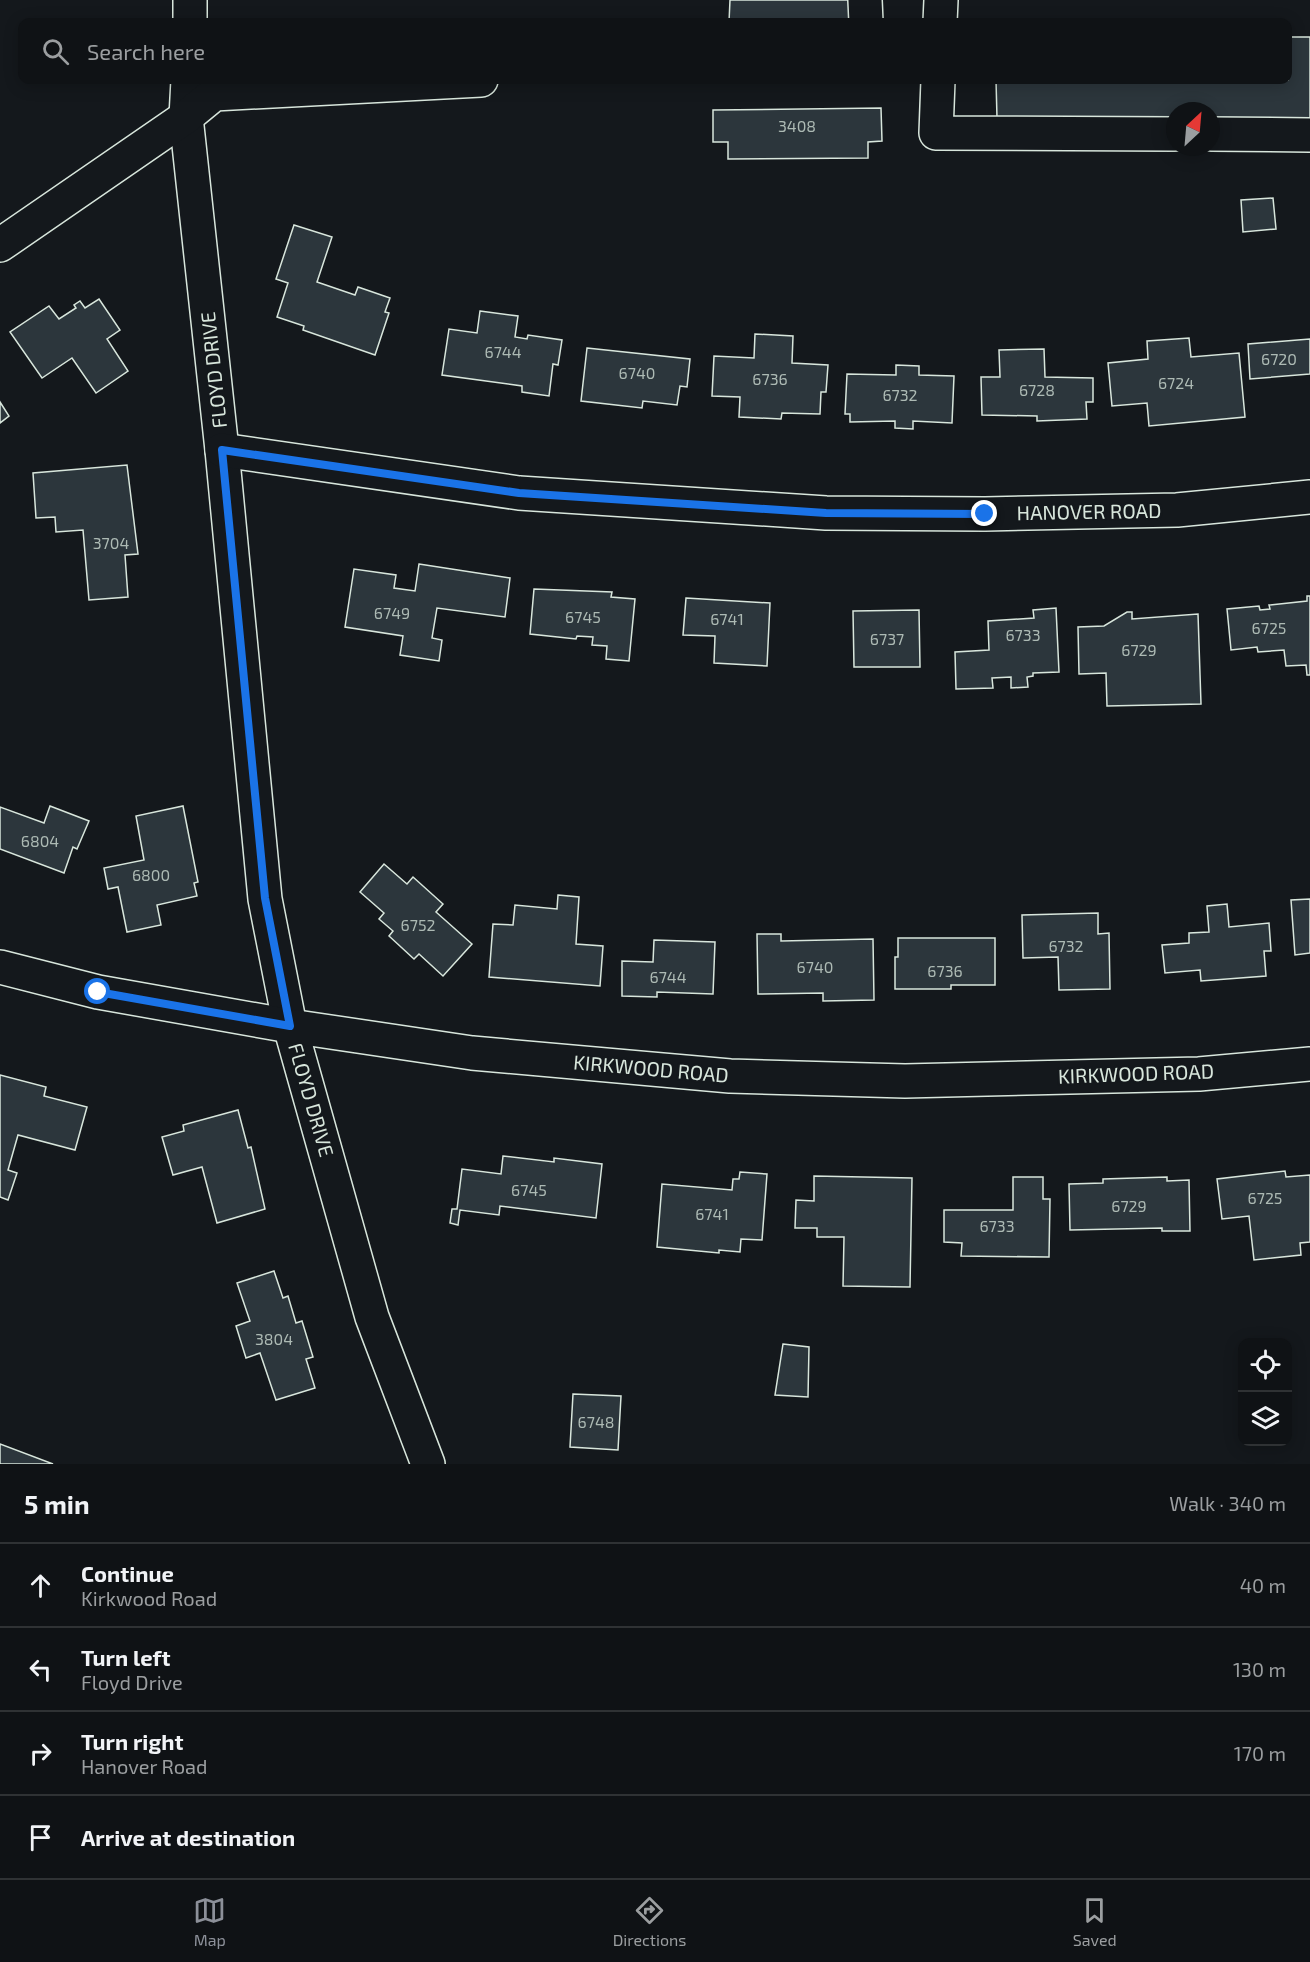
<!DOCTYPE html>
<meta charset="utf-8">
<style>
body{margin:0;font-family:"Exo 2",sans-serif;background:#181b1e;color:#f1f3f6}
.controls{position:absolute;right:18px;bottom:18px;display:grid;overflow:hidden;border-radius:12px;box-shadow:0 3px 15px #0003}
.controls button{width:54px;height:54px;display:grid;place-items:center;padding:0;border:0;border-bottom:2px solid #2f3234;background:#0f1215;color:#f1f3f6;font:30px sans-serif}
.compass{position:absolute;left:1166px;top:102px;width:54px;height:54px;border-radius:50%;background:#0f1215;box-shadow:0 3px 15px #0003;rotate:26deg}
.stop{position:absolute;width:18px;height:18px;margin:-14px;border:4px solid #1a73e8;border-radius:50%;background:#fff}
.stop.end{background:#1a73e8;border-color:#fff;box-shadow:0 2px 6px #0008}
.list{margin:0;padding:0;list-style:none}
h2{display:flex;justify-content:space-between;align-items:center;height:78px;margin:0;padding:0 24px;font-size:26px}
h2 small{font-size:20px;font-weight:400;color:#9b9ea0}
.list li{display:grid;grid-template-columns:39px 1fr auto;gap:18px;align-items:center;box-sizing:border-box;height:84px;padding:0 24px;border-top:2px solid #2f3234}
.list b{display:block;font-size:22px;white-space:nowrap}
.list p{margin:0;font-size:20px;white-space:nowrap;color:#9b9ea0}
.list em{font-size:20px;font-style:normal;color:#9b9ea0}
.icon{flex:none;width:33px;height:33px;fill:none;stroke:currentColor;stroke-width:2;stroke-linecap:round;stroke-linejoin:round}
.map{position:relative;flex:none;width:1310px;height:1464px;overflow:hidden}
.search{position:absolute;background:#0f1215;box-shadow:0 3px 15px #0003;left:18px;right:18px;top:18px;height:66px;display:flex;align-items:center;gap:15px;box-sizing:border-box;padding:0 21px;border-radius:12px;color:#9b9ea0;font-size:22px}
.sheet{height:414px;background:#0f1215}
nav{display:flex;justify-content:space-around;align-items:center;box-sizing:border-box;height:84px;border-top:2px solid #2f3234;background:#0f1215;font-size:16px;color:#9b9ea0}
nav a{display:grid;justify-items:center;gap:3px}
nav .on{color:#8c9099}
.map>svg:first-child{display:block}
.building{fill:#2c363c;stroke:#d8e6dc;stroke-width:1.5}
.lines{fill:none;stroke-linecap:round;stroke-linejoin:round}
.minor-casing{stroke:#d8e6dc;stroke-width:36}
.minor{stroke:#14181c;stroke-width:33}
.route{stroke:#1a73e8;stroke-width:8}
.labels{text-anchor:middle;stroke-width:4.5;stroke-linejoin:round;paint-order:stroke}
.number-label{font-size:16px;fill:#adbab4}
.street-label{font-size:20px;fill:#d8e6dc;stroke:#14181c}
</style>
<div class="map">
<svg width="1310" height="1464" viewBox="0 0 1310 1464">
<rect width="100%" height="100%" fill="#14181c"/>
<g class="building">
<polygon points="730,0 850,0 850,22 729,22"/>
<polygon points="1288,37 1310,37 1310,123 1211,124 1211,111 1175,111 1175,125 997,118 996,80 1288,80"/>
<polygon points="881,108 882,141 868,142 868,158 728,159 728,142 713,142 713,110"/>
<polygon points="1273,198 1276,229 1243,232 1241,200"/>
<polygon points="294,225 332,237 317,282 355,295 358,287 390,298 385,312 389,313 375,355 303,330 304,326 277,317 288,283 276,279"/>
<polygon points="99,299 120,330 107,339 128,371 96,393 72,358 42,378 10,332 49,306 59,319 76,308 74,305 80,301 85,308"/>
<polygon points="480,311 518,316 515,337 527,339 528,335 562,340 558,365 553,364 549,396 522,392 522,386 442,375 449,329 477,333"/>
<polygon points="755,334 793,336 792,363 828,365 826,392 821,392 820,414 782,413 781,419 739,417 740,397 712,396 714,356 754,358"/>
<polygon points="1189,338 1191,357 1239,353 1245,417 1149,426 1147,403 1112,406 1108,363 1148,359 1147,341"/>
<polygon points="1310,339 1310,374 1250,379 1248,344"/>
<polygon points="587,348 690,359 687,387 680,386 677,405 643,401 642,408 581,401"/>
<polygon points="1044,349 1045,377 1093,378 1093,402 1086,402 1087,419 1037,421 1037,416 982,415 981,377 1000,377 999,350"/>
<polygon points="896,365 919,366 919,375 954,376 952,423 913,421 913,429 895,428 895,421 850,422 850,414 845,414 847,374 896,375"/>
<polygon points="0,402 9,416 0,423"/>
<polygon points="127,465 138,554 125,555 128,597 89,600 83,530 56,532 55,517 36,518 33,473"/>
<polygon points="419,564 510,578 505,617 437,608 432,638 442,640 439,661 400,655 403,636 345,627 354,569 396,575 394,588 415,591"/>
<polygon points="534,589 612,592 611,597 635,599 629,661 606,659 607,646 592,645 593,637 577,636 576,639 530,634"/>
<polygon points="1307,596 1310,596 1310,675 1307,675 1306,665 1286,666 1284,650 1258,652 1257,647 1231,650 1227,609 1259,606 1260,610 1270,609 1269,605 1307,601"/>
<polygon points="686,598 770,603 767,666 714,663 715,636 683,635"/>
<polygon points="1056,608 1059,672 1033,673 1033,676 1027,677 1028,687 1011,688 1011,677 992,678 993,688 956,689 955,652 989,650 988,621 1034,618 1033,610"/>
<polygon points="919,610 920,667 854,667 853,611"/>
<polygon points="1127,612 1132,612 1132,619 1198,614 1201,704 1107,706 1106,673 1079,674 1078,627 1104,626"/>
<polygon points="50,806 89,821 77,849 73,847 64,873 0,849 0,807 44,823"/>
<polygon points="183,806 198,882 194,883 197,896 157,905 161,925 127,932 118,887 108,889 104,868 144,860 136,816"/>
<polygon points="384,864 407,884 413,877 443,904 436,912 472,944 443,976 419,954 414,959 389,936 393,931 379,919 384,913 360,892"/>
<polygon points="558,895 579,897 576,944 603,946 600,986 489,977 493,924 513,925 515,905 557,909"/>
<polygon points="1310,899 1310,953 1295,955 1291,900"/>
<polygon points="1227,904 1229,927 1269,923 1271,951 1264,951 1266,976 1201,981 1200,970 1165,973 1162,945 1189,943 1189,933 1209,932 1207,906"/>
<polygon points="1098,913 1098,934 1109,933 1110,989 1059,990 1058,957 1023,958 1022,915"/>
<polygon points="757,934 781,934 781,941 873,939 874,1000 823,1001 823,993 758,994"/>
<polygon points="898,938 995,938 995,985 951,985 951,989 895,989 895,957 898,957"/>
<polygon points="654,940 715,942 713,994 657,992 657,997 622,996 622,961 653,962"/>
<polygon points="0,1075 46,1087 44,1096 87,1107 75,1150 18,1135 8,1170 17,1173 8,1200 0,1197"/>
<polygon points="238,1110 248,1148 251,1147 265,1209 217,1223 202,1167 173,1175 162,1137 184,1131 183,1125"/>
<polygon points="503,1156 554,1162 554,1158 602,1164 596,1218 500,1206 499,1215 460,1210 458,1225 450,1223 452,1209 457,1209 462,1169 501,1174"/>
<polygon points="1285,1171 1286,1177 1310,1175 1310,1242 1300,1243 1301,1255 1254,1260 1249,1216 1222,1219 1217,1179"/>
<polygon points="740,1172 767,1174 762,1240 741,1239 740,1252 719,1250 719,1253 657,1247 662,1184 732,1190 733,1179 739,1179"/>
<polygon points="814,1176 912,1178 910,1287 843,1286 844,1237 817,1237 817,1228 795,1228 796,1200 814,1201"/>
<polygon points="1013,1177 1043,1177 1043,1199 1050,1199 1049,1257 961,1256 962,1243 944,1242 944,1210 1013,1210"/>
<polygon points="1167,1177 1167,1181 1189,1180 1190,1231 1162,1231 1162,1228 1070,1230 1069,1184 1103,1183 1103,1179"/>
<polygon points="274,1271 283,1298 288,1296 296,1323 302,1321 313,1357 306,1359 315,1388 276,1400 260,1353 246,1358 236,1326 250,1321 237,1283"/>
<polygon points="783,1344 809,1347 808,1397 775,1395"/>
<polygon points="573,1394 621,1396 618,1450 570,1447"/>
<polygon points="0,1444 53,1464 0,1464"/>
</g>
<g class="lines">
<defs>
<g id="minor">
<polyline points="865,0 866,22"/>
<polyline points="190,22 190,0"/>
<polyline points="940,22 941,0"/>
<polyline points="188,80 186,117 222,450 265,899 290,1026 372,1317 428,1464"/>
<polyline points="938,80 936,133 1175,134"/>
<polyline points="1211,134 1310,135"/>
<polyline points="0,245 186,117 214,94 481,80"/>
<polyline points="222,450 519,493 826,513 985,514 1177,510 1310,497"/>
<polyline points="0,967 98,992 290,1026 472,1053 730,1076 905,1081 1199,1074 1310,1064"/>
</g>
</defs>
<use href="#minor" class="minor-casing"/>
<use href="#minor" class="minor"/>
</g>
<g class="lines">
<polyline class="route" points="98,992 290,1026 265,898 222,450 519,493 826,513 985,514"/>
</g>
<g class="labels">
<g class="number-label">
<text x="797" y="132">3408</text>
<text x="503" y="358">6744</text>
<text x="1279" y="365">6720</text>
<text x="637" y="379">6740</text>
<text x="770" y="385">6736</text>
<text x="1176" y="389">6724</text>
<text x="1037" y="396">6728</text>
<text x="900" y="401">6732</text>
<text x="111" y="549">3704</text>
<text x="392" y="619">6749</text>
<text x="583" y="623">6745</text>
<text x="727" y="625">6741</text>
<text x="1269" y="634">6725</text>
<text x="1023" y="641">6733</text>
<text x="887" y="645">6737</text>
<text x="1139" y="656">6729</text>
<text x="40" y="847">6804</text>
<text x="151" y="881">6800</text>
<text x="418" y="931">6752</text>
<text x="1066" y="952">6732</text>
<text x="815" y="973">6740</text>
<text x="945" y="977">6736</text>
<text x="668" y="983">6744</text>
<text x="529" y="1196">6745</text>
<text x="1265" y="1204">6725</text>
<text x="1129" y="1212">6729</text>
<text x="712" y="1220">6741</text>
<text x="997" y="1232">6733</text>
<text x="274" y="1345">3804</text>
<text x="596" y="1428">6748</text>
</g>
<g class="street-label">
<text transform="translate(214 370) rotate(-96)" y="7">FLOYD DRIVE</text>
<text transform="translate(1089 512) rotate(-1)" y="7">HANOVER ROAD</text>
<text transform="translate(651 1069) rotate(5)" y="7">KIRKWOOD ROAD</text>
<text transform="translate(1136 1074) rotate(-2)" y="7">KIRKWOOD ROAD</text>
<text transform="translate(311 1100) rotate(74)" y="7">FLOYD DRIVE</text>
</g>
</g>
</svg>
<div class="controls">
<button><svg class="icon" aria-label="locate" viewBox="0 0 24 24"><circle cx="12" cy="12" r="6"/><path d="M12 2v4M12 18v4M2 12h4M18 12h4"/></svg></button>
<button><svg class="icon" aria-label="layers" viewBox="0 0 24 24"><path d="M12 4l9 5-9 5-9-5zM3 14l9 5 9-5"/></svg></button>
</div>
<svg class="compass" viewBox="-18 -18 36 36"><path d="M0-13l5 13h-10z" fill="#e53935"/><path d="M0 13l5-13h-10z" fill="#9b9ea0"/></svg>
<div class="stop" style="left:98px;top:992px"></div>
<div class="stop end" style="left:985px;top:514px"></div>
<div class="search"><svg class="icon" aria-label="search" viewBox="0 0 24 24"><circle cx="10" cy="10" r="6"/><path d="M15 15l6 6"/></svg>Search here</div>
</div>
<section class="sheet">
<h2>5 min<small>Walk · 340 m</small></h2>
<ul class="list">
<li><svg class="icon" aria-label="ahead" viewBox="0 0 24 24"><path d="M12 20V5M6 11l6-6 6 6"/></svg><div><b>Continue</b><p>Kirkwood Road</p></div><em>40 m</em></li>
<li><svg class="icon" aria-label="left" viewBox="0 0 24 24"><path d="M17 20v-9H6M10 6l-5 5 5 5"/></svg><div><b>Turn left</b><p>Floyd Drive</p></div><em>130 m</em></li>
<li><svg class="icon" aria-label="right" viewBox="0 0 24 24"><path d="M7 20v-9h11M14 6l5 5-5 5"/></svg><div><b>Turn right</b><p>Hanover Road</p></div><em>170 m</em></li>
<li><svg class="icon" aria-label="arrive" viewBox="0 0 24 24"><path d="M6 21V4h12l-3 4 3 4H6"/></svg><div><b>Arrive at destination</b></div></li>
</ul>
</section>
<nav>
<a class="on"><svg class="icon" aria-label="map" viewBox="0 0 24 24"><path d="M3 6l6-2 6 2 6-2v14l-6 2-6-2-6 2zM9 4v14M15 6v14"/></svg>Map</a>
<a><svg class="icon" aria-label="directions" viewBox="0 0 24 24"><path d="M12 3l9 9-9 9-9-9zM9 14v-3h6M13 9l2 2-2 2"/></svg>Directions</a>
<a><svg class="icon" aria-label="saved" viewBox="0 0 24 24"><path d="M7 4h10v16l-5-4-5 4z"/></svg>Saved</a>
</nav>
